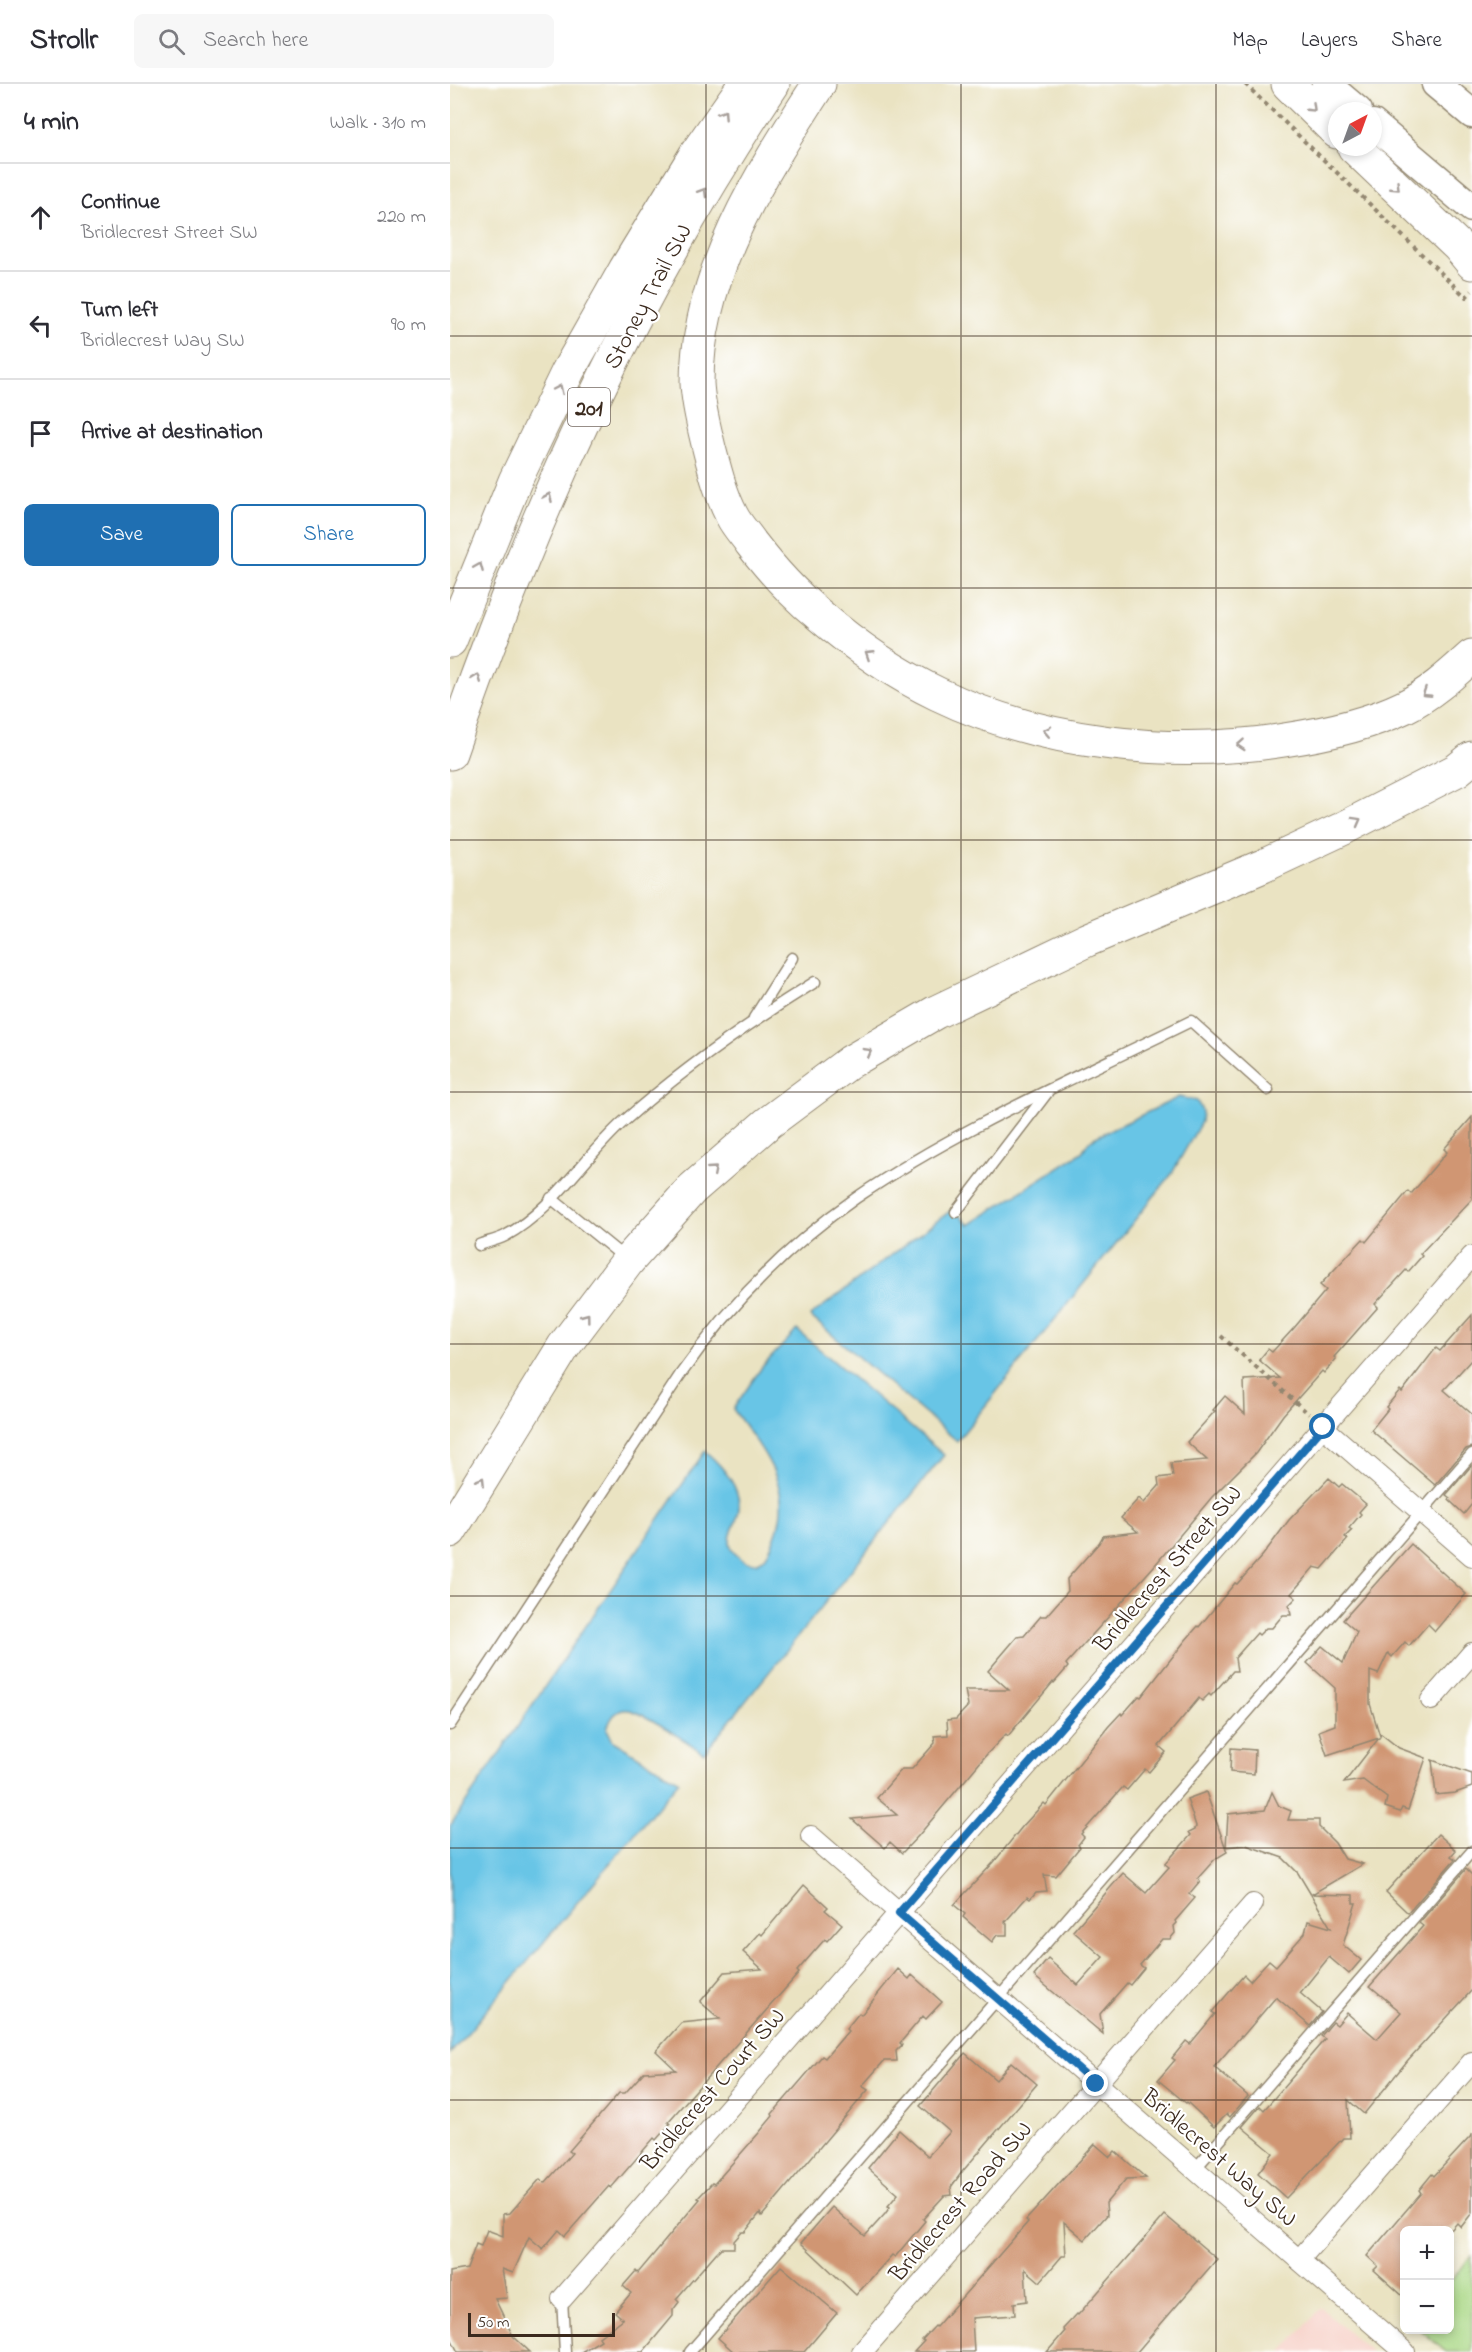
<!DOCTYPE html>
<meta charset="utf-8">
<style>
body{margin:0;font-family:"Indie Flower",sans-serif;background:#f7f7f7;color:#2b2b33}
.controls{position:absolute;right:18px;bottom:18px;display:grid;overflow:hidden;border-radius:9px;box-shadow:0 3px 9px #0003}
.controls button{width:54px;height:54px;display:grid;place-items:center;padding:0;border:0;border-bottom:2px solid #e1e1e2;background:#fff;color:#2b2b33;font:30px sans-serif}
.compass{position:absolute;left:878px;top:18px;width:54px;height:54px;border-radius:50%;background:#fff;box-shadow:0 3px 9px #0003;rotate:41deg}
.scale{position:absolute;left:18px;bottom:15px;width:147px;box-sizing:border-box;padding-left:6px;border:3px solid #3b2a1e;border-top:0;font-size:16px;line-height:21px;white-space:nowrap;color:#3b2a1e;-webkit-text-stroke:4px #fff;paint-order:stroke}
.stop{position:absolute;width:18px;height:18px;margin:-14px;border:4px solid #1f6fb2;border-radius:50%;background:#fff}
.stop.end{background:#1f6fb2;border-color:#fff;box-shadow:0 2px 6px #0008}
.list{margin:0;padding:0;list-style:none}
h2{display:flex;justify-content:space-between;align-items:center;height:78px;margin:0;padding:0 24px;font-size:26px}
h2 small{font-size:20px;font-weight:400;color:#7c7c81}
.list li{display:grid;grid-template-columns:39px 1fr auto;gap:18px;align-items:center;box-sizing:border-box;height:108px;padding:0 24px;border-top:2px solid #e1e1e2}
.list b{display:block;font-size:22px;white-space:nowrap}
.list p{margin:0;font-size:20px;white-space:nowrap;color:#7c7c81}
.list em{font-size:20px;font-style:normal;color:#7c7c81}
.actions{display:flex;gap:12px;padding:18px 24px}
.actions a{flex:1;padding:14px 0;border:2px solid #1f6fb2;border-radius:9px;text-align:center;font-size:21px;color:#1f6fb2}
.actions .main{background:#1f6fb2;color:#fff}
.icon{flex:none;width:33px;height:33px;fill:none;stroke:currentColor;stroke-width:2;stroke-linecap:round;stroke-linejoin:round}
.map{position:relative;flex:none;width:1022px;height:2268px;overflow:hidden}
header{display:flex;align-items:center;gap:36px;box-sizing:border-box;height:84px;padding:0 30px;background:#fff;border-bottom:2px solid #e1e1e2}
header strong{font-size:28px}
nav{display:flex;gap:33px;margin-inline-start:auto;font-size:21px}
.search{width:420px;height:54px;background:#f7f7f7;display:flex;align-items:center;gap:15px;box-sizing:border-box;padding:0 21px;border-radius:9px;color:#7c7c81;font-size:22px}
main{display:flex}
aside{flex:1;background:#fff}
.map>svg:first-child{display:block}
.built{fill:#f7d1c8}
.green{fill:#a9d784;stroke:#728051;stroke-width:1.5}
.water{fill:#67c5e6;stroke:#517882;stroke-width:1.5}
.building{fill:#d09673}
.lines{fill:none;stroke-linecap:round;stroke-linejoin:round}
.lane-casing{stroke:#928670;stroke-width:13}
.street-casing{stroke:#928670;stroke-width:22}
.secondary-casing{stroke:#928670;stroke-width:31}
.highway-casing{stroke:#928670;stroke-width:35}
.path{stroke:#928670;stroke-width:4;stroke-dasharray:4.5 4.5;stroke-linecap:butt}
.lane{stroke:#fff;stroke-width:10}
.street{stroke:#fff;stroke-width:20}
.secondary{stroke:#fff;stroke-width:28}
.highway{stroke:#fff;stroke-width:33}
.oneway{stroke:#a79f9a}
.route{stroke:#1f6fb2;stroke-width:8}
.grid{fill:none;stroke:#3b2a1e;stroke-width:1.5;stroke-opacity:0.55}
.labels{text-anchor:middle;stroke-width:4.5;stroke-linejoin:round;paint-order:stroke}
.shield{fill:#fff;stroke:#766a62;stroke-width:1.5}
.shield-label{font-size:22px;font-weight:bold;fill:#3b2a1e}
.street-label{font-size:24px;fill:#3b2a1e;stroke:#fff}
</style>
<header>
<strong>Strollr</strong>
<div class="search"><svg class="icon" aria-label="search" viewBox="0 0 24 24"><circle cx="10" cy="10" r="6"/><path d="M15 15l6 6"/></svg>Search here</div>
<nav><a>Map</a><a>Layers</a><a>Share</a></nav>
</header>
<main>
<aside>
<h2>4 min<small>Walk · 310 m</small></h2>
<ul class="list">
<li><svg class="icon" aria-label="ahead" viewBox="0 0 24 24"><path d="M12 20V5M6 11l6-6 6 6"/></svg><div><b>Continue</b><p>Bridlecrest Street SW</p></div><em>220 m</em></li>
<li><svg class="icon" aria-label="left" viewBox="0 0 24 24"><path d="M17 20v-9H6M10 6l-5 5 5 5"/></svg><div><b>Turn left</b><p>Bridlecrest Way SW</p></div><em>90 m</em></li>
<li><svg class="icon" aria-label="arrive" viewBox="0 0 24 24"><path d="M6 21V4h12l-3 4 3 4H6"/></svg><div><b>Arrive at destination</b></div></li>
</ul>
<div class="actions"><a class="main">Save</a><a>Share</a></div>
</aside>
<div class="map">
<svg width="1022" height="2268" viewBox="0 0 1022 2268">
<rect width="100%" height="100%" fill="#fff"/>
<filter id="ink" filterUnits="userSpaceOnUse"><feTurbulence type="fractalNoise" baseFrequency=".0167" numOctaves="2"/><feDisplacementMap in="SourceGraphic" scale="12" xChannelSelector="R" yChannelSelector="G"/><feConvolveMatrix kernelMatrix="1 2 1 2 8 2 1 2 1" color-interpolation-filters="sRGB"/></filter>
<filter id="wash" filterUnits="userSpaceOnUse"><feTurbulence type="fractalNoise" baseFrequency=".008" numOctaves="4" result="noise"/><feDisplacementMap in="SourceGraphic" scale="24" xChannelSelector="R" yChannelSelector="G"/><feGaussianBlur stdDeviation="1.35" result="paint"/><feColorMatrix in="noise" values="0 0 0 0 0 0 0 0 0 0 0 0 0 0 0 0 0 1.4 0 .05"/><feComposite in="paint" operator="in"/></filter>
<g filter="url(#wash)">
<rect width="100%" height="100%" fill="#eae3c2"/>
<polygon class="built" points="871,2224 921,2268 832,2268"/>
<polygon class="green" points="1022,2172 1022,2268 996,2268 971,2246 1000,2246 1000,2198"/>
<g class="water">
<polygon points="729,1013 747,1017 752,1027 751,1038 721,1091 507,1357 360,1232 503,1125 519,1141 632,1068 637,1060 644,1054"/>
<path d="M347,1246L494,1371L254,1669C238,1659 196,1629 179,1626C166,1624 160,1635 157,1645L163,1657L229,1697L0,1970V1742L255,1367C270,1380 288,1399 289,1420C291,1441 267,1456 290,1474C298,1480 308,1481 315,1473C322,1464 324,1455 328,1444C342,1397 308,1361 283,1325L312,1283Z"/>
</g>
<g id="blocks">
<g class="building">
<polygon points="1022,1033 1022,1115 970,1170 972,1172 958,1188 956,1186 925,1220 928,1223 884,1273 886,1275 874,1289 872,1287 833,1331 806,1369 762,1413 705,1481 616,1580 618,1583 604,1599 603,1598 558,1652 556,1650 537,1670 469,1751 452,1769 440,1758 435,1764 402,1735 447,1731 427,1714 452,1685 462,1685 485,1659 484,1652 498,1651 497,1636 506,1635 518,1622 515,1606 559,1606 538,1587 567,1553 574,1552 591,1532 596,1532 618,1507 617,1495 649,1459 653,1452 688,1448 671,1434 689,1414 694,1419 709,1402 708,1394 723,1392 721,1379 757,1376 737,1358 765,1327 763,1326 775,1312 795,1330 794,1296 830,1294 809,1276 818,1265 822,1268 844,1244 876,1206 870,1201 913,1155 916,1158 958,1107 961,1110 997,1068 994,1065"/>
<polygon points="1022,1231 1022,1275 994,1306 1022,1330 1022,1363 1016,1365 985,1401 921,1346 938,1325 936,1323 950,1306 952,1308 986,1264 990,1267"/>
<polygon points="1022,1381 1022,1420 1014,1430 999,1416 1000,1414 996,1411"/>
<polygon points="879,1394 889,1403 892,1400 916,1420 909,1428 911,1430 899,1444 902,1446 895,1453 898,1455 872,1485 864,1483 841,1510 846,1514 839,1521 841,1531 833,1531 822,1544 816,1544 809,1551 807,1549 785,1574 787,1587 783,1587 761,1612 759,1610 752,1617 749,1614 709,1662 716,1668 699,1688 695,1685 677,1706 673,1703 631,1750 634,1753 628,1761 630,1763 606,1792 594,1791 597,1807 586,1808 580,1815 577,1813 555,1838 557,1840 557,1851 547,1851 542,1858 513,1833 515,1830 504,1821 544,1778 572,1743 594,1719 596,1721 658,1643 671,1629 672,1631 689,1612 691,1613 735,1557 748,1542 749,1543 785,1499 787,1500 813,1471 839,1436"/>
<polygon points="961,1460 1016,1510 985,1547 978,1540 959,1562 955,1558 942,1573 938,1569 928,1590 920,1587 920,1620 930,1652 931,1650 949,1664 976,1674 958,1726 952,1724 950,1728 935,1723 937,1714 913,1696 894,1699 929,1654 877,1671 869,1647 885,1641 885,1604 857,1579 872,1562 893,1579 907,1548 893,1536"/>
<polygon points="781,1664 805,1666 804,1690 780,1688"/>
<polygon points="982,1676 1022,1690 1022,1703 1005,1709 986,1711"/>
<polygon points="756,1708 777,1768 765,1775 748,1794 750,1797 739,1810 745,1814 725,1837 727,1839 724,1842 725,1849 720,1855 712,1855 690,1881 694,1884 680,1901 677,1899 650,1930 653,1950 584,1892 598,1875 628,1901 653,1873 623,1847 673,1789 696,1809 719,1783 715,1780 741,1751 739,1748 745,1745 746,1742 737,1715"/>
<polygon points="822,1708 829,1722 841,1727 838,1736 869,1736 869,1743 885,1759 895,1775 913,1780 862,1810 903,1811 903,1819 906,1819 893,1861 911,1876 899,1890 879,1873 850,1909 872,1928 860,1942 826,1913 792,1953 791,1952 764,1983 798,2012 780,2033 777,2030 764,2043 737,2018 736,2019 708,1996 725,1976 722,1974 736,1957 740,1960 765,1930 762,1928 794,1891 800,1897 819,1876 826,1882 855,1849 858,1837 881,1844 848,1789 833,1774 796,1761 776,1763 778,1730 815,1726"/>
<polygon points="988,1750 1006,1766 1001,1772 1005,1775 958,1829 936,1808"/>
<polygon points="1016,1785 1022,1791 1022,1906 958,1976 914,2030 898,2016 900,2054 893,2054 836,2114 808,2089 823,2069 792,2043 810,2022 814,2026 875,1955 871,1952 883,1938 887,1941 897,1929 927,1955 951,1928 920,1902 973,1842 969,1839"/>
<polygon points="354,1801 378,1823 375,1826 392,1840 377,1857 375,1855 347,1887 349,1889 218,2038 220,2040 206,2056 204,2054 161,2104 159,2102 115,2152 109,2146 93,2165 79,2153 63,2189 52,2185 57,2214 45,2215 63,2252 80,2268 8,2268 0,2252 0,2188 17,2185 26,2160 31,2162 37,2146 53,2152 53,2130 60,2129 90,2095 95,2099 122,2069 119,2067 169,2009 175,2009 194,1988 226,1986 206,1967 231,1939 270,1935 250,1918 275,1888 312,1885 293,1868 310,1849 312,1851"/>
<polygon points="448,1885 459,1895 462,1891 492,1918 476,1935 473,1932 450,1959 452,1961 446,1967 447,1977 434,1977 412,2002 418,2006 312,2132 310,2129 295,2148 292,2148 284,2157 284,2164 271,2164 266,2169 226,2215 229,2218 223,2226 223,2232 193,2268 131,2268 151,2256 149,2253 173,2235 165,2228 181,2209 173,2202 186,2187 188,2189 250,2115 248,2114 262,2099 264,2100 308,2050 323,2032 322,2030 372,1972 375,1974 398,1947 396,1945 409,1929 411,1931"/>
<polygon points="515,1969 546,1996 561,1978 587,2000 512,2088 501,2103 502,2111 494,2112 473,2135 475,2137 445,2173 442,2171 406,2211 351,2159 382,2123 415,2152 435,2130 440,2123 438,2122 448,2110 418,2084 449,2046 478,2072 500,2048 470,2022"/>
<polygon points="1022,2051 1022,2129 1011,2143 1007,2139 1001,2146 954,2146 954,2213 924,2186 928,2182 917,2172 971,2109 969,2106 982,2090 984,2092"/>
<polygon points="645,2060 660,2073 665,2067 696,2094 676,2095 656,2119 657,2131 635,2156 614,2138 616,2172 612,2172 590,2198 575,2185 577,2217 564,2219 565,2231 522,2234 524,2268 464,2268 474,2257 472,2256 485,2242 486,2243 578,2138 576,2136"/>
<polygon points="715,2131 767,2175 710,2241 687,2268 597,2268 615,2247 613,2245 627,2230 628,2231"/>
<polygon points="331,2182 387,2229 354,2268 284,2268 268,2254"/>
</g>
</g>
</g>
<g filter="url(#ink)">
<use href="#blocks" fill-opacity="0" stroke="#928670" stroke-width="1.5"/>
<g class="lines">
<defs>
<g id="lane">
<polyline points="304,934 342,874"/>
<polyline points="101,1114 176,1175"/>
<polyline points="506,1128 597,1009"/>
<path d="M29,1161C37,1158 47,1156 55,1152C103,1126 133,1074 173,1038C233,985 297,940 365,898"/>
<path d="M0,1641L230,1291C278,1223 337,1162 406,1114C510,1043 628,993 741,937L818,1006"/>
<polyline points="745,2085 1022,1767"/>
<polyline points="112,2215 115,2268"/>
<polyline points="240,2268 1022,1370"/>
</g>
<g id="street">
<polyline points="873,1343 1022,1472"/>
<polyline points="981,1616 1022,1569"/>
<polyline points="361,1752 955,2268"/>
<polyline points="849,2176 1022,1978"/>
<polyline points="112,2215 1022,1172"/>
<polyline points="412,2268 803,1820"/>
</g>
<g id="secondary">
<polyline points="876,0 908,27"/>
<polyline points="986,0 1022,30"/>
<polyline points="923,40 1022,124"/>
</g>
<g id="highway">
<path d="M369,0C311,90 247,188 247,299C248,321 254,343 259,364C265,387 271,411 282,432C287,442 295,450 301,459C321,485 342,509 368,530C404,561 444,589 488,610C591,660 721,674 834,656C874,650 917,641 954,623C979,611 1001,591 1022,572"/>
<polyline points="838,0 887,48"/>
<polyline points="904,63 1008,162 1022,179"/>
<polyline points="0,557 65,397 118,287 175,186 246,70 295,0"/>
<path d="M0,669C82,430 182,211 323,0"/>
<polyline points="0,1447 114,1262 178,1177 242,1105 318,1039 400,978 486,928 637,856 813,782 892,745 1007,686 1022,674"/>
</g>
</defs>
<use href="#lane" class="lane-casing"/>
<use href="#street" class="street-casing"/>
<use href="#secondary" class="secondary-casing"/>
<use href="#highway" class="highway-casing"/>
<g class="path">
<polyline points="795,0 1016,213 1022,207"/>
<polyline points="771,1252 859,1330"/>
</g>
<use href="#lane" class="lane"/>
<use href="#street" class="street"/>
<use href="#secondary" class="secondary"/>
<use href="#highway" class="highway"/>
</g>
<defs><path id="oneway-chevron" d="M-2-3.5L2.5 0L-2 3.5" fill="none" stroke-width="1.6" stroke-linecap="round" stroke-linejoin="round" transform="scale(1.5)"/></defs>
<g class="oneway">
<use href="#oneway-chevron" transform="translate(862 24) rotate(44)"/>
<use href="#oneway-chevron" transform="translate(273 30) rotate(-56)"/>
<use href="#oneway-chevron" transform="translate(946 103) rotate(44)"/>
<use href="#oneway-chevron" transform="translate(253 108) rotate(-59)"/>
<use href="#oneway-chevron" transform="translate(109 305) rotate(-65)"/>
<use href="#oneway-chevron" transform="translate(98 413) rotate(-66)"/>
<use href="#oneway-chevron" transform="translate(29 483) rotate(-67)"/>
<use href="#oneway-chevron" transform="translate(419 570) rotate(-147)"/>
<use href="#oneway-chevron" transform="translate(27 594) rotate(-69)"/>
<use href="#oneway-chevron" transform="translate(976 609) rotate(147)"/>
<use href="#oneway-chevron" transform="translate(597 647) rotate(-168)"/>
<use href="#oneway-chevron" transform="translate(791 661) rotate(176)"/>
<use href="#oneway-chevron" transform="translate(907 737) rotate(-29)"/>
<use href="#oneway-chevron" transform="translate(418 968) rotate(-30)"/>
<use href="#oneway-chevron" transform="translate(263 1086) rotate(-41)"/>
<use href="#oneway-chevron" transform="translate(136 1233) rotate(-53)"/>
<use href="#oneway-chevron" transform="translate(31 1397) rotate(-58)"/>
</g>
</g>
<g class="lines" filter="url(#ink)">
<polyline class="route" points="646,2000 449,1829 873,1343"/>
</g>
<path class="grid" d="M256,0V2268M511,0V2268M766,0V2268M0,252H1022M0,504H1022M0,756H1022M0,1008H1022M0,1260H1022M0,1512H1022M0,1764H1022M0,2016H1022"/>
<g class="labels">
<rect class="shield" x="118" y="304" width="42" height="38" rx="4.5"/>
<g class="shield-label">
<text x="139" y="331">201</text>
</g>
<g class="street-label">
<text transform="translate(197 212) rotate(-62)" y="8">Stoney Trail SW</text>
<text transform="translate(717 1484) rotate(-49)" y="8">Bridlecrest Street SW</text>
<text transform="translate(262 2005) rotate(-49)" y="8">Bridlecrest Court SW</text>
<text transform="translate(770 2073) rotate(41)" y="8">Bridlecrest Way SW</text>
<text transform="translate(510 2117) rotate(-49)" y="8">Bridlecrest Road SW</text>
</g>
</g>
</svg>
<div class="controls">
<button>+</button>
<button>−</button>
</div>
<svg class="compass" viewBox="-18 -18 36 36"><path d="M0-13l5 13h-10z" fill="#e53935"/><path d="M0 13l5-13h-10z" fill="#7c7c81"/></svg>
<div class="scale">50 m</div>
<div class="stop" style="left:873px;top:1343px"></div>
<div class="stop end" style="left:646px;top:2000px"></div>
</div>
</main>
